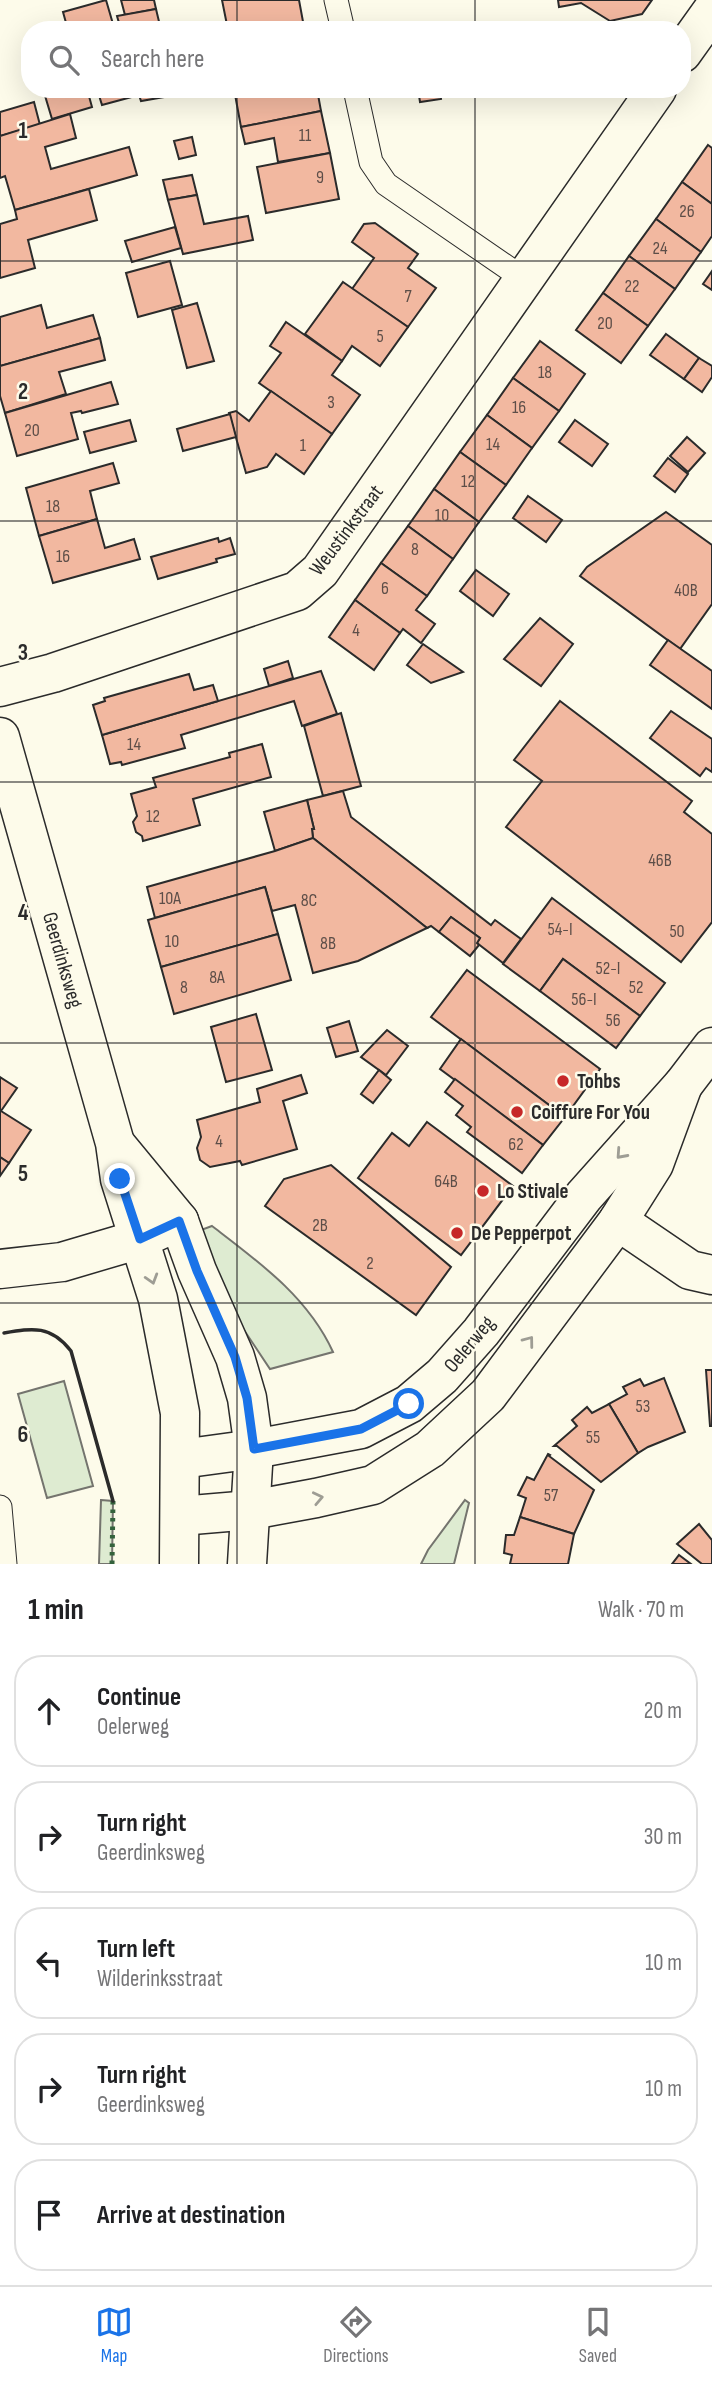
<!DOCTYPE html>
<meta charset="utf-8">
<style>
body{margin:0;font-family:"Sofia Sans Condensed",sans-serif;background:#f6f6f6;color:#202124}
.stop{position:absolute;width:21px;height:21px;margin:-16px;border:5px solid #1a73e8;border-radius:50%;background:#fff}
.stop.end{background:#1a73e8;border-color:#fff;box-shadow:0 2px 7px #0008}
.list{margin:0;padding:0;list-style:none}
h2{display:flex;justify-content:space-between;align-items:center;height:91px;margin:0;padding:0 28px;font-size:30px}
h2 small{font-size:23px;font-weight:400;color:#757577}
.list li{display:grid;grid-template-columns:46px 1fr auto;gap:21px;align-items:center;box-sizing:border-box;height:112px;margin:0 14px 14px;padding:0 14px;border:2px solid #e0e0e0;border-radius:28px}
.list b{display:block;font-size:26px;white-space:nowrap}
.list p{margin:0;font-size:23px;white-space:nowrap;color:#757577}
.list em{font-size:23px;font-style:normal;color:#757577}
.icon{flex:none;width:38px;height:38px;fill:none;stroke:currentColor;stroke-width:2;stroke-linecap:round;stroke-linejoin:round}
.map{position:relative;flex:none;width:712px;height:1564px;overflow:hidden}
.search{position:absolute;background:#fff;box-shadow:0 7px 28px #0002;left:21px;right:21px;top:21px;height:77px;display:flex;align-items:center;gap:18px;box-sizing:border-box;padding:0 24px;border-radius:28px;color:#757577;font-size:26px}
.sheet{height:721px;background:#fff}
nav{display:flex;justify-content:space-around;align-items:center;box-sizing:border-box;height:98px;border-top:2px solid #e0e0e0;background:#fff;font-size:19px;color:#757577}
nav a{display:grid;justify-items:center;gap:4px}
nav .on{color:#1a73e8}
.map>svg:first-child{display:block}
.green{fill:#deebd1;stroke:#74746e;stroke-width:2}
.building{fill:#f2b8a0;stroke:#2b2b2b;stroke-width:2}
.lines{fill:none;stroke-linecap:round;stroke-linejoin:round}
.service-casing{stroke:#2b2b2b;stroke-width:25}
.minor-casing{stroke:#2b2b2b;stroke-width:41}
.secondary-casing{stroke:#2b2b2b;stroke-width:41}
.primary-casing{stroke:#2b2b2b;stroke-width:41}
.service{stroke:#fdfbea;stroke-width:23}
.minor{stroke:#fdfbea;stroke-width:38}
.secondary{stroke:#fdfbea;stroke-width:38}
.primary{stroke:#fdfbea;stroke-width:38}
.hedge{stroke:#34623c;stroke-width:5;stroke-dasharray:3.5 5;stroke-linecap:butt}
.wall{stroke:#2b2b2b;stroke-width:3.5}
.oneway{stroke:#9e9d94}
.route{stroke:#1a73e8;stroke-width:9}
.grid{fill:none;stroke:#2b2b2b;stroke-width:2;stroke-opacity:0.55}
.poi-dot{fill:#c62828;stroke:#fdfbea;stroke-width:2.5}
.labels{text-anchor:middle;stroke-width:5;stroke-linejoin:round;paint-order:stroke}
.number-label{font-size:18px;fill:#5d4e48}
.street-label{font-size:21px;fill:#2b2b2b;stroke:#fdfbea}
.poi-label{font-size:21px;font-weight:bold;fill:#2b2b2b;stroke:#fdfbea;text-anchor:start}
.grid-label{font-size:23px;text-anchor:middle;font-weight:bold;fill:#2b2b2b;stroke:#fdfbea;stroke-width:5;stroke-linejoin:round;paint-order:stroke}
</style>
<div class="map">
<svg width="712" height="1564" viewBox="0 0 712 1564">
<rect width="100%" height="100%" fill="#fdfbea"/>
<g class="green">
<path d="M212,1226C259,1262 308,1297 333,1352L270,1369L240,1324L199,1234L201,1230Z"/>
<polygon points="64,1381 93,1486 47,1498 18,1394"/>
<polygon points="101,1500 113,1501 112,1564 99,1564"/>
<polygon points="465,1500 469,1503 454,1564 421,1564 428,1550"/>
</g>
<g class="building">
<polygon points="106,0 113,24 91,30 68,30 63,12"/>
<polygon points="121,0 154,0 156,9 125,15"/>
<polygon points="222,0 299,0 304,27 293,30 228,30"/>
<polygon points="558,0 652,0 642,14 610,21 581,3 559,7"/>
<polygon points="156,9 161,30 121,30 117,16"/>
<polygon points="119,22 121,30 94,30"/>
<polygon points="43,89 87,89 92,107 52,119"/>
<polygon points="97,89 137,89 139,95 102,105"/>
<polygon points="137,89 174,89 176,95 141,101"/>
<polygon points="234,89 317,89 321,111 241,127"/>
<polygon points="418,89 440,89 441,99 420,102"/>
<polygon points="34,102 40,125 0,136 0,112"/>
<polygon points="321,111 330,153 278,162 274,138 245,144 241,127"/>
<polygon points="70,114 76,138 45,147 51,169 129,147 137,175 15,210 5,176 0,178 0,136"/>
<polygon points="192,137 196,155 179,159 174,141"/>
<polygon points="708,145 712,148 712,204 682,182"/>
<polygon points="330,153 339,199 266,213 257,167"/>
<polygon points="192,175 197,195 168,200 163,180"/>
<polygon points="682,182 712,204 712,236 701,252 656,219"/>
<polygon points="89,189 97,220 28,240 35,268 0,278 0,224 17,219 15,210"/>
<polygon points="197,195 204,224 248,216 253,240 183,254 168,200"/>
<polygon points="656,219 701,252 675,289 629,256"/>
<polygon points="375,223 418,254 408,268 436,288 408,327 352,289 374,258 352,242 364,224"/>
<polygon points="175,227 181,248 132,262 125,241"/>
<polygon points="629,256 675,289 648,326 603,293"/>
<polygon points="170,261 182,305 138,317 126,273"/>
<polygon points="712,271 712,290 703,284"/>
<polygon points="343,282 408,327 380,366 352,346 342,361 305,334"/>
<polygon points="603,293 648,326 621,363 576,330"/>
<polygon points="197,303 214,361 187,368 172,310"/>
<polygon points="41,305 47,328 93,315 100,338 0,366 0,317"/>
<polygon points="286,322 342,361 332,375 360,395 332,434 259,383 281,353 270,346"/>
<polygon points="666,334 699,358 684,379 650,355"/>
<polygon points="100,338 105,360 59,372 66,394 5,413 0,396 0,366"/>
<polygon points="540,341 585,374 559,411 513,378"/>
<polygon points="699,358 712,366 712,377 702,392 684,379"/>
<polygon points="513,378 559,411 532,448 487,415"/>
<polygon points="111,382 118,404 82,413 81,411 71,413 78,439 17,456 5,413"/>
<polygon points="271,391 332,434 304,474 276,454 267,467 246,473 229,413 236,411 249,421"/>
<polygon points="230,414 236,437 183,451 177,429"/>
<polygon points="487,415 532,448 506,485 460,452"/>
<polygon points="130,420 136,441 90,453 84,432"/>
<polygon points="575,420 608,444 592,466 559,442"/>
<polygon points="687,437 705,453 688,472 670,456"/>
<polygon points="460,452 506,485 479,522 434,489"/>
<polygon points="668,458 688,474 675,492 654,476"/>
<polygon points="113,463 119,483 90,491 97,519 39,536 26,488"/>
<polygon points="434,489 479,522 453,559 408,526"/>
<polygon points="528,496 562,520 546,542 513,518"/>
<polygon points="666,512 712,545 712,604 680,649 580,576 587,567"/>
<polygon points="97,519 105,548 134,539 140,559 53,583 39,536"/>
<polygon points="408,526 453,559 427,596 381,563"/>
<polygon points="218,538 219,542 230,538 235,554 216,559 217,562 158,579 151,557"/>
<polygon points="381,563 427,596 416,610 435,624 421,643 403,629 400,633 355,600"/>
<polygon points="476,570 509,594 493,616 460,591"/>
<polygon points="355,600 400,633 374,670 329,637"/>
<polygon points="540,618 573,644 541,686 504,659"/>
<polygon points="668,640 712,671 712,709 650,665"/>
<polygon points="423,644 463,672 431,683 407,665"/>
<polygon points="288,661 293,678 269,686 264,669"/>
<polygon points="321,671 337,714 302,726 294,701 181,735 185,748 122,765 121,762 110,764 102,735"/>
<polygon points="189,674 194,690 213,685 218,701 102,735 93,705 105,701 104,698"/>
<polygon points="560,701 692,801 684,812 712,834 712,922 681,962 506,827 542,781 514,760"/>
<polygon points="671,711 712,739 712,772 706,768 700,776 650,738"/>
<polygon points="341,713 361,786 323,796 304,726"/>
<polygon points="262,744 271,777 193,799 200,825 143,841 142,836 136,832 133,822 137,816 131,794 156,787 153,778 230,757 229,753"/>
<polygon points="343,791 351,817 491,925 495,920 521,939 503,963 477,943 480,938 451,917 439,932 431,926 427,928 313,838 312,829 314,829 307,800"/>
<polygon points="307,800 314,829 312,829 313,838 275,851 264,812"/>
<polygon points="313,838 427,928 358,961 313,973 295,905 272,911 265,887 155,918 147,887 275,851"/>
<polygon points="265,887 278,934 161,967 148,920"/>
<polygon points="552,898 665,983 640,1016 563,959 540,991 503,964"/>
<polygon points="451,917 480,938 477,943 479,945 470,956 439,932"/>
<polygon points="278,934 291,980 174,1014 161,967"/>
<polygon points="563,959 640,1016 616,1048 540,991"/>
<polygon points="467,970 600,1069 565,1117 431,1017"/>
<polygon points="256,1014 272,1070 226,1082 211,1027"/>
<polygon points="349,1021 358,1051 336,1057 327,1028"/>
<polygon points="387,1030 408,1046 386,1075 361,1057"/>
<polygon points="461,1039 565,1117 543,1145 440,1069"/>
<polygon points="379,1070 391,1080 373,1103 361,1094"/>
<polygon points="301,1075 307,1093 283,1101 297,1149 242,1165 240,1161 210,1167 200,1160 197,1148 201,1137 197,1120 260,1102 257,1089"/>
<polygon points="0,1077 17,1088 1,1111 31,1130 9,1163 0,1157"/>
<polygon points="455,1079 543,1145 522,1173 467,1132 471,1127 456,1115 463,1106 445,1092"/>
<polygon points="427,1122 513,1186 461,1255 358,1178 392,1133 409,1146"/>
<polygon points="0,1157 9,1163 0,1176"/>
<polygon points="331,1165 451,1267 416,1315 265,1206 284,1179"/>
<polygon points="706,1370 712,1370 712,1426 710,1426"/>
<polygon points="664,1378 685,1432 648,1447 638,1453 609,1404 627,1394 623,1387 640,1379 644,1386"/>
<polygon points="609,1404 638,1453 601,1482 557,1446 554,1446 577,1426 572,1420 587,1407 592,1413"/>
<polygon points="548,1454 550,1455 549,1456 594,1490 574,1534 520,1517 526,1498 518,1495 527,1477 534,1480"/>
<polygon points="520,1517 574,1534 568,1564 510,1564 512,1555 504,1553 506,1535 514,1535"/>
<polygon points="699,1524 712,1540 712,1564 702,1564 677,1544"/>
<polygon points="679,1555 691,1564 672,1564"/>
</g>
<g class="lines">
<defs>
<g id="service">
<polyline points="336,0 343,30"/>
<polyline points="355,89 371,162 386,184 524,279"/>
<polyline points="0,1507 5,1564"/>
</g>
<g id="minor">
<polyline points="682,53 712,11"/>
<polyline points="0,687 53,673 297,591 320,571 657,89"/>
<polyline points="618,1221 690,1270 712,1275"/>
<polyline points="0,1269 62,1262 140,1239 179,1221"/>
</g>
<g id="secondary">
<polyline points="181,1459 254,1449 361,1429 409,1404 442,1376 481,1332 584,1196 683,1085 712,1047"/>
<polyline points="180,1516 251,1510 316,1498 373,1485 430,1449 488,1395 618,1221 654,1164 683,1085"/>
</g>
<g id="primary">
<polyline points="0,737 115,1143 120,1179 158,1299 180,1413 179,1564"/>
<polyline points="118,1147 179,1221 197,1271 235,1357 247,1398 254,1449 247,1564"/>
</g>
</defs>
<use href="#service" class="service-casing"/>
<use href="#minor" class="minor-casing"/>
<use href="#secondary" class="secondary-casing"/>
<use href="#primary" class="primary-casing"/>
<use href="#service" class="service"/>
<use href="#minor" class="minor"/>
<use href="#secondary" class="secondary"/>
<use href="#primary" class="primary"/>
<polyline class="hedge" points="112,1564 113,1501"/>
<path class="wall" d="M4,1333C33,1328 51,1325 71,1351L113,1501"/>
</g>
<defs><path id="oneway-chevron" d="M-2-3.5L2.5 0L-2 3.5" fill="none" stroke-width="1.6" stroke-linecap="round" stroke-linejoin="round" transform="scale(1.75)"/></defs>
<g class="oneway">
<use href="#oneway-chevron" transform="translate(621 1154) rotate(132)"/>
<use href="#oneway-chevron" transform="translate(152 1279) rotate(73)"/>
<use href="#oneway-chevron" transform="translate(529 1341) rotate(-53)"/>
<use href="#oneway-chevron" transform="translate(318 1498) rotate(-12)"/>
</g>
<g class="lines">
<polyline class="route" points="120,1179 140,1239 179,1221 197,1271 235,1357 247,1398 254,1449 361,1429 409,1404"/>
</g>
<path class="grid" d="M237,0V30M475,0V30M237,89V1564M475,89V1564M0,261H712M0,521H712M0,782H712M0,1043H712M0,1303H712"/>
<g class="poi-dot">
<circle cx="563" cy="1081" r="7"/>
<circle cx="517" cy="1112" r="7"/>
<circle cx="483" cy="1191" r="7"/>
<circle cx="457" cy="1233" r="7"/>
</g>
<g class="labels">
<g class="number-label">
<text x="305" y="141">11</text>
<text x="320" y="183">9</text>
<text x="687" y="217">26</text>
<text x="660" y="254">24</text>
<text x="632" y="292">22</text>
<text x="408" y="302">7</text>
<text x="605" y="329">20</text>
<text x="380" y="342">5</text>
<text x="545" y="378">18</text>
<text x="331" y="408">3</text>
<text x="519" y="413">16</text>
<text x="32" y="436">20</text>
<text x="493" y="450">14</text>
<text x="303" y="451">1</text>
<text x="468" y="487">12</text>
<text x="53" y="512">18</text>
<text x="442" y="521">10</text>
<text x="415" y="555">8</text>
<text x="63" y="562">16</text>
<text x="385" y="594">6</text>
<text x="686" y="596">40B</text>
<text x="356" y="636">4</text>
<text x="134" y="750">14</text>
<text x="153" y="822">12</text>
<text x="660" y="866">46B</text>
<text x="170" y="904">10A</text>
<text x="309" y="906">8C</text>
<text x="560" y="935">54-I</text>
<text x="677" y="937">50</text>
<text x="172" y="947">10</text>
<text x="328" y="949">8B</text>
<text x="608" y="974">52-I</text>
<text x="217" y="983">8A</text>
<text x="184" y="993">8</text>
<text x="636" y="993">52</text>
<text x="584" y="1005">56-I</text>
<text x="613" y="1026">56</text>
<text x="219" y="1147">4</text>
<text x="516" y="1150">62</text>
<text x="446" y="1187">64B</text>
<text x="320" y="1231">2B</text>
<text x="370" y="1269">2</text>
<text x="643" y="1412">53</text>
<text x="593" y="1443">55</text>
<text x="551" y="1501">57</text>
</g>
<g class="street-label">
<text transform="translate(346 530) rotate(-53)" y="7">Weustinkstraat</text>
<text transform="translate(63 960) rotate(74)" y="7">Geerdinksweg</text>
<text transform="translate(469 1344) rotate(-50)" y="7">Oelerweg</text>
</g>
<g class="poi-label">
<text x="577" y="1088">Tohbs</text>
<text x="531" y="1119">Coiffure For You</text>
<text x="497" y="1198">Lo Stivale</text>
<text x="471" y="1240">De Pepperpot</text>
</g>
</g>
<g class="grid-label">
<text x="23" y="138">1</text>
<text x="23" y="399">2</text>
<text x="23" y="660">3</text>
<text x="23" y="920">4</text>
<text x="23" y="1181">5</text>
<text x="23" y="1442">6</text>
</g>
</svg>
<div class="stop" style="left:409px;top:1404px"></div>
<div class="stop end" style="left:120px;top:1179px"></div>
<div class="search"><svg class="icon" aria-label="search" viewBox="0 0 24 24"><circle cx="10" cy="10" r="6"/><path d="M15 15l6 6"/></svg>Search here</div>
</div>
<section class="sheet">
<h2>1 min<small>Walk · 70 m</small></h2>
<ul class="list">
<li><svg class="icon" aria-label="ahead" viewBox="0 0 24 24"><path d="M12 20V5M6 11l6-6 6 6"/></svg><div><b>Continue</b><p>Oelerweg</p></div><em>20 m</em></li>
<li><svg class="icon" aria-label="right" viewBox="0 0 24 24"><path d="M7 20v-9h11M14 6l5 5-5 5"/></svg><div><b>Turn right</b><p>Geerdinksweg</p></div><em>30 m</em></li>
<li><svg class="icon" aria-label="left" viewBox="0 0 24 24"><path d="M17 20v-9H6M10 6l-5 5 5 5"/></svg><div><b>Turn left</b><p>Wilderinksstraat</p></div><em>10 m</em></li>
<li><svg class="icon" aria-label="right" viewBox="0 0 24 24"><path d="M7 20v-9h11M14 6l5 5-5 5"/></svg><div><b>Turn right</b><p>Geerdinksweg</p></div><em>10 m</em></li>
<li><svg class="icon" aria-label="arrive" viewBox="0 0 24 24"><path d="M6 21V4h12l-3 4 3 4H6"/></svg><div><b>Arrive at destination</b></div></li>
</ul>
</section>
<nav>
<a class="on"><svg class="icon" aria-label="map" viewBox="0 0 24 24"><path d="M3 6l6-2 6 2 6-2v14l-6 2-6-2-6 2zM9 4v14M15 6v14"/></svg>Map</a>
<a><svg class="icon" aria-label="directions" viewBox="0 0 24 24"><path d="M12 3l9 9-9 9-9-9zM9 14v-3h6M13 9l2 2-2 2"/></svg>Directions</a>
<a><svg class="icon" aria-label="saved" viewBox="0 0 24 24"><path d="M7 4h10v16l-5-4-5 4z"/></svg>Saved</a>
</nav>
